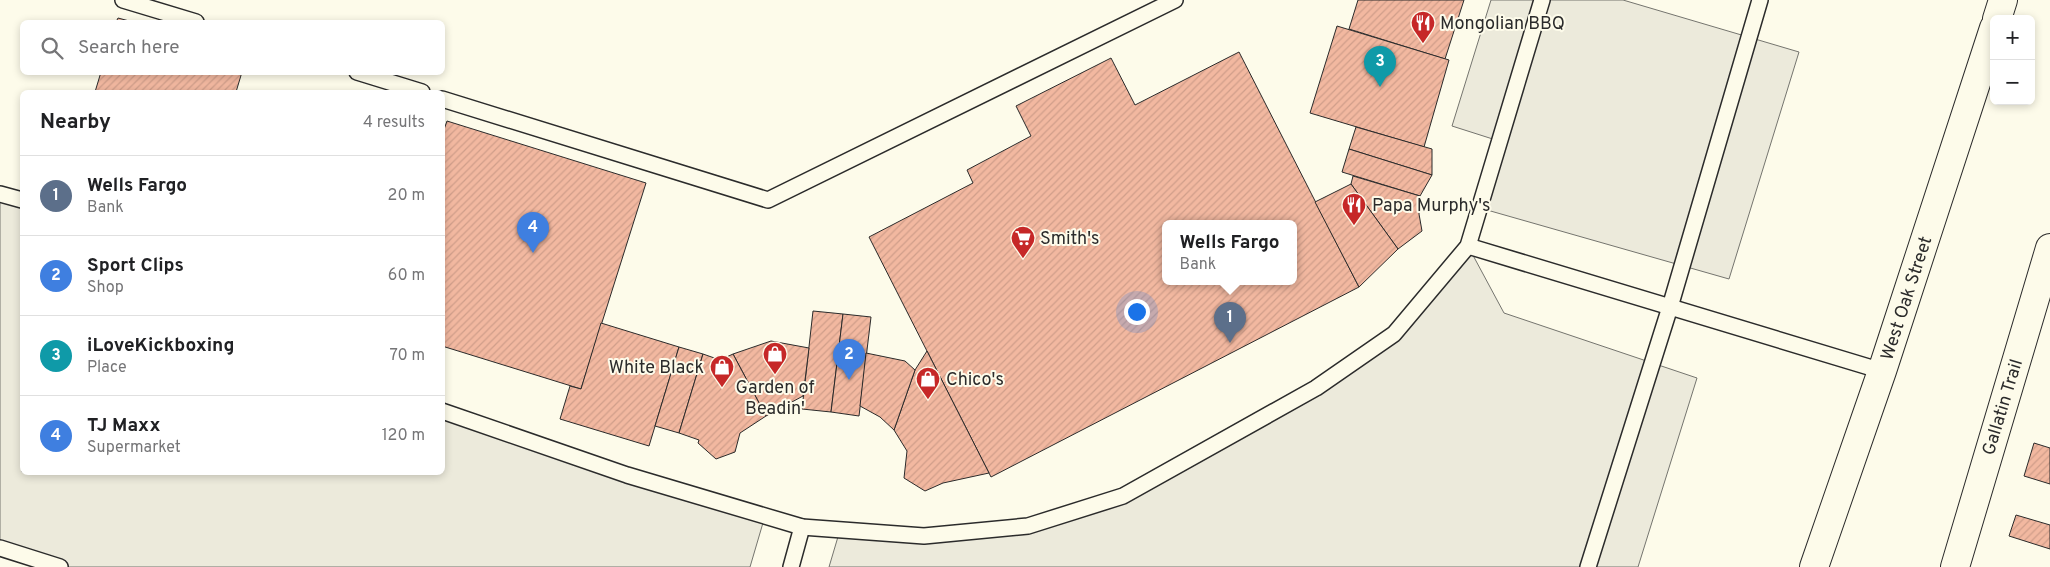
<!DOCTYPE html>
<meta charset="utf-8">
<style>
body{margin:0;font-family:Overpass,sans-serif;background:#f6f6f6;color:#202124}
.controls{position:absolute;right:15px;top:15px;display:grid;overflow:hidden;border-radius:8px;box-shadow:0 2px 8px #0003}
.controls button{width:45px;height:45px;display:grid;place-items:center;padding:0;border:0;border-bottom:1px solid #e0e0e0;background:#fff;color:#202124;font:25px sans-serif}
.you{position:absolute;left:1136px;top:311px;width:18px;height:18px;margin:-12px;border:4px solid #fff;border-radius:50%;background:#1a73e8;box-shadow:0 0 0 8px #1a73e833}
.badge{display:grid;place-items:center;width:32px;height:32px;border-radius:50%;background:#d93025;color:#fff;font-size:16px;font-weight:700}
.pin{position:absolute;translate:-50% -41px;filter:drop-shadow(0 1px 2px #0008)}
.pin::after{content:'';position:absolute;top:26px;width:18px;height:15px;background:inherit;clip-path:polygon(0 0,100% 0,50% 100%)}
.popup{position:absolute;left:1162px;top:220px;width:135px;height:65px;box-sizing:border-box;display:grid;place-content:center;border-radius:8px;background:#fff;filter:drop-shadow(0 1px 4px #0005);font-size:16px;white-space:nowrap;color:#757577}
.popup b{font-size:19px;color:#202124}
.popup::after{content:'';position:absolute;left:50%;top:100%;margin-left:-10px;border:10px solid transparent;border-top-color:#fff}
.list{margin:0;padding:0;list-style:none}
h2{display:flex;justify-content:space-between;align-items:center;height:65px;margin:0;padding:0 20px;font-size:21px}
h2 small{font-size:16px;font-weight:400;color:#757577}
.list li{display:grid;grid-template-columns:32px 1fr auto;gap:15px;align-items:center;box-sizing:border-box;height:80px;padding:0 20px;border-top:1px solid #e0e0e0}
.list b{display:block;font-size:19px;white-space:nowrap}
.list p{margin:0;font-size:16px;white-space:nowrap;color:#757577}
.list em{font-size:16px;font-style:normal;color:#757577}
.icon{flex:none;width:28px;height:28px;fill:none;stroke:currentColor;stroke-width:2;stroke-linecap:round;stroke-linejoin:round}
.map{position:relative;flex:none;width:2050px;height:567px;overflow:hidden}
.search{position:absolute;background:#fff;box-shadow:0 2px 8px #0003;left:20px;top:20px;width:425px;height:55px;display:flex;align-items:center;gap:12px;box-sizing:border-box;padding:0 18px;border-radius:8px;color:#757577;font-size:19px}
.panel{position:absolute;background:#fff;box-shadow:0 2px 8px #0003;left:20px;top:90px;width:425px;height:385px;border-radius:8px}
.map>svg:first-child{display:block}
.parking{fill:#eceadb;stroke:#74746e}
.building{fill:url(#building-hatch);stroke:#2b2b2b;fill-rule:evenodd}
.lines{fill:none;stroke-linecap:round;stroke-linejoin:round}
.service-casing{stroke:#2b2b2b;stroke-width:18}
.minor-casing{stroke:#2b2b2b;stroke-width:30}
.secondary-casing{stroke:#2b2b2b;stroke-width:30}
.service{stroke:#fdfbea;stroke-width:15}
.minor{stroke:#fdfbea;stroke-width:28}
.secondary{stroke:#fdfbea;stroke-width:28}
.labels{text-anchor:middle;stroke-width:4;stroke-linejoin:round;paint-order:stroke}
.poi-label{font-size:18px;fill:#2b2b2b;stroke:#fdfbea;text-anchor:start}
.street-label{font-size:18px;fill:#2b2b2b;stroke:#fdfbea}
</style>
<div class="map">
<svg width="2050" height="567" viewBox="0 0 2050 567">
<defs>
<pattern id="building-hatch" width="6" height="6" patternUnits="userSpaceOnUse" patternTransform="scale(1.25)"><rect width="6" height="6" fill="#f2b8a0"/><path d="M-1 1l2-2M0 6l6-6M5 7l2-2" fill="none" stroke="#d09e8a"/></pattern>
</defs>
<rect width="100%" height="100%" fill="#fdfbea"/>
<g class="parking">
<polygon points="1491,0 1623,0 1799,52 1729,279 1480,208 1499,141 1452,126"/>
<polygon points="0,194 22,200 22,472 442,472 443,411 765,516 750,567 60,567 0,548"/>
<polygon points="1468,246 1504,313 1697,378 1638,567 829,567 840,530 924,536 1028,526 1124,496 1394,334"/>
</g>
<g class="building">
<polygon points="1358,0 1464,0 1445,59 1349,29"/>
<polygon points="118,18 133,22 116,22"/>
<polygon points="1337,26 1449,60 1424,147 1310,113"/>
<path d="M1239,52L1359,287L991,477L869,237L973,183L967,170L1031,136L1016,106L1111,58L1135,105ZM1166,224H1294V282H1166Z"/>
<polygon points="101,72 242,72 236,92 95,92"/>
<polygon points="447,121 646,183 581,389 442,346 442,135"/>
<polygon points="1356,127 1432,149 1432,175 1349,149"/>
<polygon points="1349,149 1432,175 1420,196 1342,172"/>
<polygon points="1353,176 1420,196 1419,214 1422,231 1398,249 1351,184"/>
<polygon points="1351,184 1398,249 1359,287 1315,202"/>
<polygon points="813,311 843,314 831,412 802,409"/>
<polygon points="843,314 871,317 859,416 831,412"/>
<polygon points="601,323 679,347 649,446 560,419 570,386 581,389"/>
<polygon points="771,341 809,348 803,396 766,416 733,354"/>
<polygon points="679,347 703,354 679,433 655,426"/>
<polygon points="927,351 989,473 943,483 925,491 904,478 907,451 894,430 915,370"/>
<polygon points="866,353 905,361 915,370 894,430 880,417 860,406"/>
<polygon points="703,354 720,360 733,354 766,416 740,433 735,452 716,459 698,443 699,440 679,433"/>
<polygon points="2034,443 2050,448 2050,484 2024,476"/>
<polygon points="2016,515 2050,525 2050,549 2009,536"/>
</g>
<g class="lines">
<defs>
<g id="service">
<polyline points="123,0 196,22"/>
<polyline points="357,72 422,92"/>
<polyline points="442,99 768,200 1175,0"/>
<polyline points="0,194 22,200"/>
<polyline points="1468,246 1882,371"/>
<polyline points="442,411 627,475 802,527 924,536 1028,526 1123,496 1316,388 1394,334 1468,246 1542,0"/>
<polyline points="0,548 60,567"/>
<polyline points="791,567 802,527"/>
<polyline points="1588,567 1670,307 1760,0"/>
</g>
<polyline id="minor" points="1955,567 2050,248"/>
<g id="secondary">
<polyline points="1997,19 2003,0"/>
<polyline points="1814,567 1882,371 1994,28"/>
</g>
</defs>
<use href="#service" class="service-casing"/>
<use href="#minor" class="minor-casing"/>
<use href="#secondary" class="secondary-casing"/>
<use href="#service" class="service"/>
<use href="#minor" class="minor"/>
<use href="#secondary" class="secondary"/>
</g>
<defs>
<symbol id="restaurant-pin" viewBox="-11 -11 22 30"><path d="M0 17L-7.5 6A9.5 9.5 0 1 1 7.5 6Z" fill="#c62828" stroke="#fdfbea"/><path d="M-5-6h1v4h1v-4h1v4h1v-4h1v5L-1.5 .5V6h-2V.5L-5-1ZM5-6V6H3V1.5H1.5Q1.5-4 5-6Z" fill="#fff"/></symbol>
<symbol id="supermarket-pin" viewBox="-11 -11 22 30"><path d="M0 17L-7.5 6A9.5 9.5 0 1 1 7.5 6Z" fill="#c62828" stroke="#fdfbea"/><path d="M-6-5.5h2.5l.6 2H6L4.5 2H-2.5L-4.4-4H-6ZM-1.5 3.2a1.3 1.3 0 1 0 .1 0ZM3 3.2a1.3 1.3 0 1 0 .1 0Z" fill="#fff"/></symbol>
<symbol id="shop-pin" viewBox="-11 -11 22 30"><path d="M0 17L-7.5 6A9.5 9.5 0 1 1 7.5 6Z" fill="#c62828" stroke="#fdfbea"/><path d="M-5-2.5h2.3a2.7 3.5 0 0 1 5.4 0H5L5.5 6h-11ZM-1.5-2.5h3a1.5 2.3 0 0 0-3 0Z" fill="#fff"/></symbol>
</defs>
<g fill-rule="evenodd">
<use href="#restaurant-pin" x="1409" y="9" width="28" height="38"/>
<use href="#restaurant-pin" x="1340" y="191" width="28" height="38"/>
<use href="#supermarket-pin" x="1009" y="224" width="28" height="38"/>
<use href="#shop-pin" x="761" y="340" width="28" height="38"/>
<use href="#shop-pin" x="708" y="353" width="28" height="38"/>
<use href="#shop-pin" x="914" y="365" width="28" height="38"/>
</g>
<g class="labels">
<g class="poi-label">
<text x="1440" y="29">Mongolian BBQ</text>
<text x="1372" y="211">Papa Murphy's</text>
<text x="1040" y="244">Smith's</text>
<text x="704" y="373" text-anchor="end">White Black</text>
<text x="946" y="385">Chico's</text>
<text x="775" y="393" text-anchor="middle">Garden of<tspan x="775" dy="21">Beadin'</tspan></text>
</g>
<g class="street-label">
<text transform="translate(1906 298) rotate(-72)" y="6">West Oak Street</text>
<text transform="translate(2002 407) rotate(-73)" y="6">Gallatin Trail</text>
</g>
</g>
</svg>
<div class="controls">
<button>+</button>
<button>−</button>
</div>
<div class="you"></div>
<div class="pin badge" style="left:1230px;top:343px;background:#5c6f8a">1</div>
<div class="popup"><b>Wells Fargo</b>Bank</div>
<div class="pin badge" style="left:849px;top:380px;background:#3f7fe0">2</div>
<div class="pin badge" style="left:1380px;top:87px;background:#0f9aa8">3</div>
<div class="pin badge" style="left:533px;top:253px;background:#3f7fe0">4</div>
<div class="search"><svg class="icon" aria-label="search" viewBox="0 0 24 24"><circle cx="10" cy="10" r="6"/><path d="M15 15l6 6"/></svg>Search here</div>
<section class="panel">
<h2>Nearby<small>4 results</small></h2>
<ul class="list">
<li><span class="badge" style="background:#5c6f8a">1</span><div><b>Wells Fargo</b><p>Bank</p></div><em>20 m</em></li>
<li><span class="badge" style="background:#3f7fe0">2</span><div><b>Sport Clips</b><p>Shop</p></div><em>60 m</em></li>
<li><span class="badge" style="background:#0f9aa8">3</span><div><b>iLoveKickboxing</b><p>Place</p></div><em>70 m</em></li>
<li><span class="badge" style="background:#3f7fe0">4</span><div><b>TJ Maxx</b><p>Supermarket</p></div><em>120 m</em></li>
</ul>
</section>
</div>
